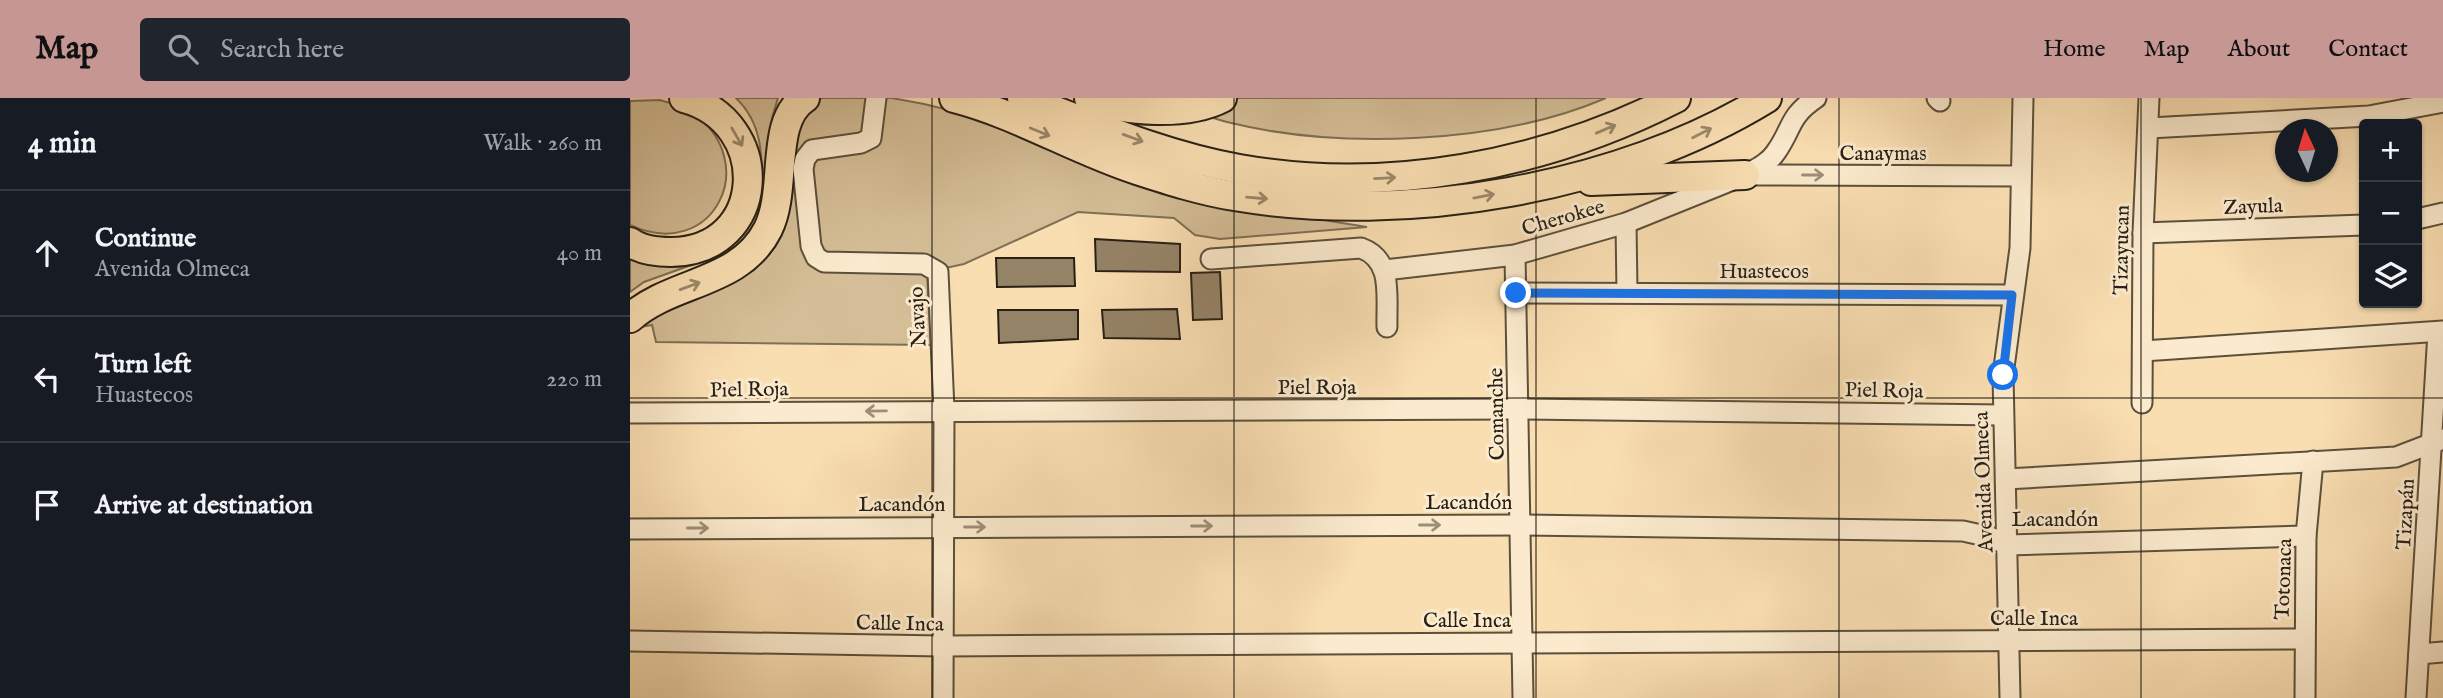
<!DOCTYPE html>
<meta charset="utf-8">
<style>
body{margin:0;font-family:"IM FELL English",serif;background:#20242c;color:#f1f3f6}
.controls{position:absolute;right:21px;top:21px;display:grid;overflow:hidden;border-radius:7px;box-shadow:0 2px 5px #0004}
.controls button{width:63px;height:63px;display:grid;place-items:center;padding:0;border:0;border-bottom:2px solid #363941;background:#171b24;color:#f1f3f6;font:35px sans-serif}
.compass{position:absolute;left:1645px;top:21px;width:63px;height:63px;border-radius:50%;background:#171b24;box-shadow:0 2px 5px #0004;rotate:356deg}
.stop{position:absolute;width:21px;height:21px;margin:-16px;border:5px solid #1a73e8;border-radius:50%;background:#fff}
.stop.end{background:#1a73e8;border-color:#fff;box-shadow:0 2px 7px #0008}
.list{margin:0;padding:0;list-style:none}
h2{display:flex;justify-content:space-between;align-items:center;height:91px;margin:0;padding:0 28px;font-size:30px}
h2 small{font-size:23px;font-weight:400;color:#9ea1a6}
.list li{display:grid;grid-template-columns:46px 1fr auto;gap:21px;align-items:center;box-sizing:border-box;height:126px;padding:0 28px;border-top:2px solid #363941}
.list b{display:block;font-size:26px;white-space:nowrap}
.list p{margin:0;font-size:23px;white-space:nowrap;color:#9ea1a6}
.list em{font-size:23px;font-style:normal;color:#9ea1a6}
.icon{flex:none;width:38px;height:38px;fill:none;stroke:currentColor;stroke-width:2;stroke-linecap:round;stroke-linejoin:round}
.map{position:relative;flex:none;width:1813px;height:600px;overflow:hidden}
header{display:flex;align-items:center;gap:42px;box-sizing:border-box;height:98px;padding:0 35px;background:#c59692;color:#111}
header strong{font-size:33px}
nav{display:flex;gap:38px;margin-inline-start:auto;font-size:24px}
.search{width:490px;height:63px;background:#20242c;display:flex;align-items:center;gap:18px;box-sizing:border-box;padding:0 24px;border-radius:7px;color:#9ea1a6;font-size:26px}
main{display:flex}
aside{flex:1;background:#171b24}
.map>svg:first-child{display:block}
.green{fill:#d5be97;stroke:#7e6f56;stroke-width:2}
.building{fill:#958367;stroke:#282015;stroke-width:2}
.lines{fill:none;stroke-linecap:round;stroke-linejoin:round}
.minor-casing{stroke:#5c503c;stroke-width:23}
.highway-casing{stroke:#282015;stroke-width:32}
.minor{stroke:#fbeacd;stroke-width:19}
.highway{stroke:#f9deb2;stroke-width:28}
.oneway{stroke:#9b886b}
.oneway2{stroke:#9c8f7a}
.route{stroke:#1a73e8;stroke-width:9}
.grid{fill:none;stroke:#282015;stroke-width:2;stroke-opacity:0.55}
.labels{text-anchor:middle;stroke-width:6;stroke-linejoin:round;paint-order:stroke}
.street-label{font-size:21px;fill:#282015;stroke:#fbeacd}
</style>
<header>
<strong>Map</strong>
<div class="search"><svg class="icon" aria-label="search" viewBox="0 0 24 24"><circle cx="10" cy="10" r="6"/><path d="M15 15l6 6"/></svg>Search here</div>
<nav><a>Home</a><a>Map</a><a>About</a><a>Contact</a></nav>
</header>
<main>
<aside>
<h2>4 min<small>Walk · 260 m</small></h2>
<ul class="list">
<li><svg class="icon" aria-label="ahead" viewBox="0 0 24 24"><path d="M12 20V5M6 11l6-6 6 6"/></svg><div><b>Continue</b><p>Avenida Olmeca</p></div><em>40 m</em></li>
<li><svg class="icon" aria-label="left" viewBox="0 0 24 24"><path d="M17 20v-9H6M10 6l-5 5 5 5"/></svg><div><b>Turn left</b><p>Huastecos</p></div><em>220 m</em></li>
<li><svg class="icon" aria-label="arrive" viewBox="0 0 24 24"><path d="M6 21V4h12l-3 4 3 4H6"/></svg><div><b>Arrive at destination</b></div></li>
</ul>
</aside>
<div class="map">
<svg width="1813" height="600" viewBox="0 0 1813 600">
<rect width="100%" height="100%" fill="#f9deb2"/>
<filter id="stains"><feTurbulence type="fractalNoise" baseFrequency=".00286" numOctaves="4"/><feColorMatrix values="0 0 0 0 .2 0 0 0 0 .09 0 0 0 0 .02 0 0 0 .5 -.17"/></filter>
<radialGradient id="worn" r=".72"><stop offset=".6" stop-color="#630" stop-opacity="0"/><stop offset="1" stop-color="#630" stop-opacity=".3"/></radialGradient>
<g class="green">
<path d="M106,0H148L142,20L132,93C132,58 133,26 106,0Z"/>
<polygon points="192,0 262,0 294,6 380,27 675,119 737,129 590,141 565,137 544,120 448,114 334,166 297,174 301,247 26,244 22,227 5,230 154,128 164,88 161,52 163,29 185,3"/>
<path d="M526,0H976C869,46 709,52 597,24C573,18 549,8 526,0Z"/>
<path d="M30,2C39,5 52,8 60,13C135,63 83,166 0,127V3Z"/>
<polygon points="0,155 37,164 67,165 14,184 0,194"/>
</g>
<g class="building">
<polygon points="465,141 550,146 550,174 466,173"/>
<polygon points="366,160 444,160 445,188 367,189"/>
<polygon points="590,174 592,221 563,222 561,175"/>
<polygon points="547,211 550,241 474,240 472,212"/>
<polygon points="368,212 448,212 448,241 369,245"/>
</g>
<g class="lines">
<defs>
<g id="minor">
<polyline points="246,0 241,40 231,45 182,52 175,61 173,71 181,148 186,159 194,164 294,166 308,174 314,312 313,600"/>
<polyline points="1307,0 1310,3"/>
<polyline points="1519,30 1739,18 1813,4"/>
<polyline points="1116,77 1390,78"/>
<polyline points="1787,121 1813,115"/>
<polyline points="996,125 997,194"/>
<polyline points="1513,135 1734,127"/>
<polyline points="885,157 893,600"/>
<path d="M581,161L731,150C764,162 756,199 757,229"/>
<path d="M755,172L885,157L996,125L1115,77C1126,71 1139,65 1146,54C1163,30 1158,19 1186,0"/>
<polyline points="886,195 1383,197"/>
<polyline points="1513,253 1813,233"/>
<polyline points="1512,305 1513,135 1519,0"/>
<polyline points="0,315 890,311 1373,317"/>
<polyline points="1376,381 1766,359 1813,341"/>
<polyline points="0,431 890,427 1333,433 1360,439 1378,447 1676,438"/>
<polyline points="0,543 312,548 1674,541"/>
<polyline points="1789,556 1813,554"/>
<polyline points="1380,600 1373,277 1390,150 1393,0"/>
<polyline points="1675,600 1676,438 1683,363"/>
<polyline points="1786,600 1808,234"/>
</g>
<g id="highway">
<path d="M324,0C387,16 445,52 507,72C538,82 572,93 604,98C776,127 989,91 1137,0"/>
<path d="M392,0C463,27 535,58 609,71C756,97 913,68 1046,0"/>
<path d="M459,0C495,14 557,18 592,0"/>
<polyline points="961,83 1115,77"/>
<path d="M0,144C11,152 28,154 41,154C138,153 144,24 54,0"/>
<path d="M0,220C42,182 110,187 138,131C158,91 139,23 175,0"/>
</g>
</defs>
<use href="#minor" class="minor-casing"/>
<use href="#highway" class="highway-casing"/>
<use href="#minor" class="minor"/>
<use href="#highway" class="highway"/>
</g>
<defs><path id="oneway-shaft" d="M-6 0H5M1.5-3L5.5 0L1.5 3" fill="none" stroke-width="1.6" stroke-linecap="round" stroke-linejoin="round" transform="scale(1.75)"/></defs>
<g class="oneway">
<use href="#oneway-shaft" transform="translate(976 31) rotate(-23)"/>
<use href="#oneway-shaft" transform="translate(410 34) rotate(22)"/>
<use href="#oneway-shaft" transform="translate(1072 35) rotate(-27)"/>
<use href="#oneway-shaft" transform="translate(107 39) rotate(60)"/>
<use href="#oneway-shaft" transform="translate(503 40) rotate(20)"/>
<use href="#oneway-shaft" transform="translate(755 80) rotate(-3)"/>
<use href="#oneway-shaft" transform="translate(854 98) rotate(-11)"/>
<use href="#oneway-shaft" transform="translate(627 100) rotate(5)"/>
<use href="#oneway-shaft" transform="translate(60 188) rotate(-20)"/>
</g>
<g class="oneway2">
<use href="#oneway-shaft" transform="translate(1183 77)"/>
<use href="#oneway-shaft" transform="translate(246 313) rotate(179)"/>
<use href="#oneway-shaft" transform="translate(800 427)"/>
<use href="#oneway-shaft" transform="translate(572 428)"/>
<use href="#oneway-shaft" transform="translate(345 429)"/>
<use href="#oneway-shaft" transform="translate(68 430)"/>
</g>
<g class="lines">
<polyline class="route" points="886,195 1382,197 1373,277"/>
</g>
<path class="grid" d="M302,0V600M604,0V600M906,0V600M1209,0V600M1511,0V600M0,300H1813"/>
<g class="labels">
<g class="street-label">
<text x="1253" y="62">Canaymas</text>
<text transform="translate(1623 108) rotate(-2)" y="7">Zayula</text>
<text transform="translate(933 119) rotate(-16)" y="7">Cherokee</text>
<text transform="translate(1491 152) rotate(-89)" y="7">Tizayucan</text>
<text x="1134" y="180">Huastecos</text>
<text transform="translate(287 219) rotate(-93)" y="7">Navajo</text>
<text x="687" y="296">Piel Roja</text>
<text transform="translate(119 291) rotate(-1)" y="7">Piel Roja</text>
<text transform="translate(1254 292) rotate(1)" y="7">Piel Roja</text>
<text transform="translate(866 316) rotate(-91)" y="7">Comanche</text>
<text transform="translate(1353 384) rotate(-92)" y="7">Avenida Olmeca</text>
<text x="839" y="411">Lacandón</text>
<text x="272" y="413">Lacandón</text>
<text transform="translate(1775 416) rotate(-87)" y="7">Tizapán</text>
<text x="1425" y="428">Lacandón</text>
<text transform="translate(1653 481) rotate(-88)" y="7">Totonaca</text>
<text x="1404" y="527">Calle Inca</text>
<text x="837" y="529">Calle Inca</text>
<text transform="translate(270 525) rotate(1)" y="7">Calle Inca</text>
</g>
</g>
<rect width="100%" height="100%" filter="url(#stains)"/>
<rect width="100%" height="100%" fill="url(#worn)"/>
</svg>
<div class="controls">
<button>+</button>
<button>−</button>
<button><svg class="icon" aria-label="layers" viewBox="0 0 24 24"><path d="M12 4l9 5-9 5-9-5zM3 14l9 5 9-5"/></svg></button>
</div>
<svg class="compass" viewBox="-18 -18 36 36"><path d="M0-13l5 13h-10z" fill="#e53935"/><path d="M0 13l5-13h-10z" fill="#9ea1a6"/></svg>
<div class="stop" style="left:1373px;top:277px"></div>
<div class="stop end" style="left:886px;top:195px"></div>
</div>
</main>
